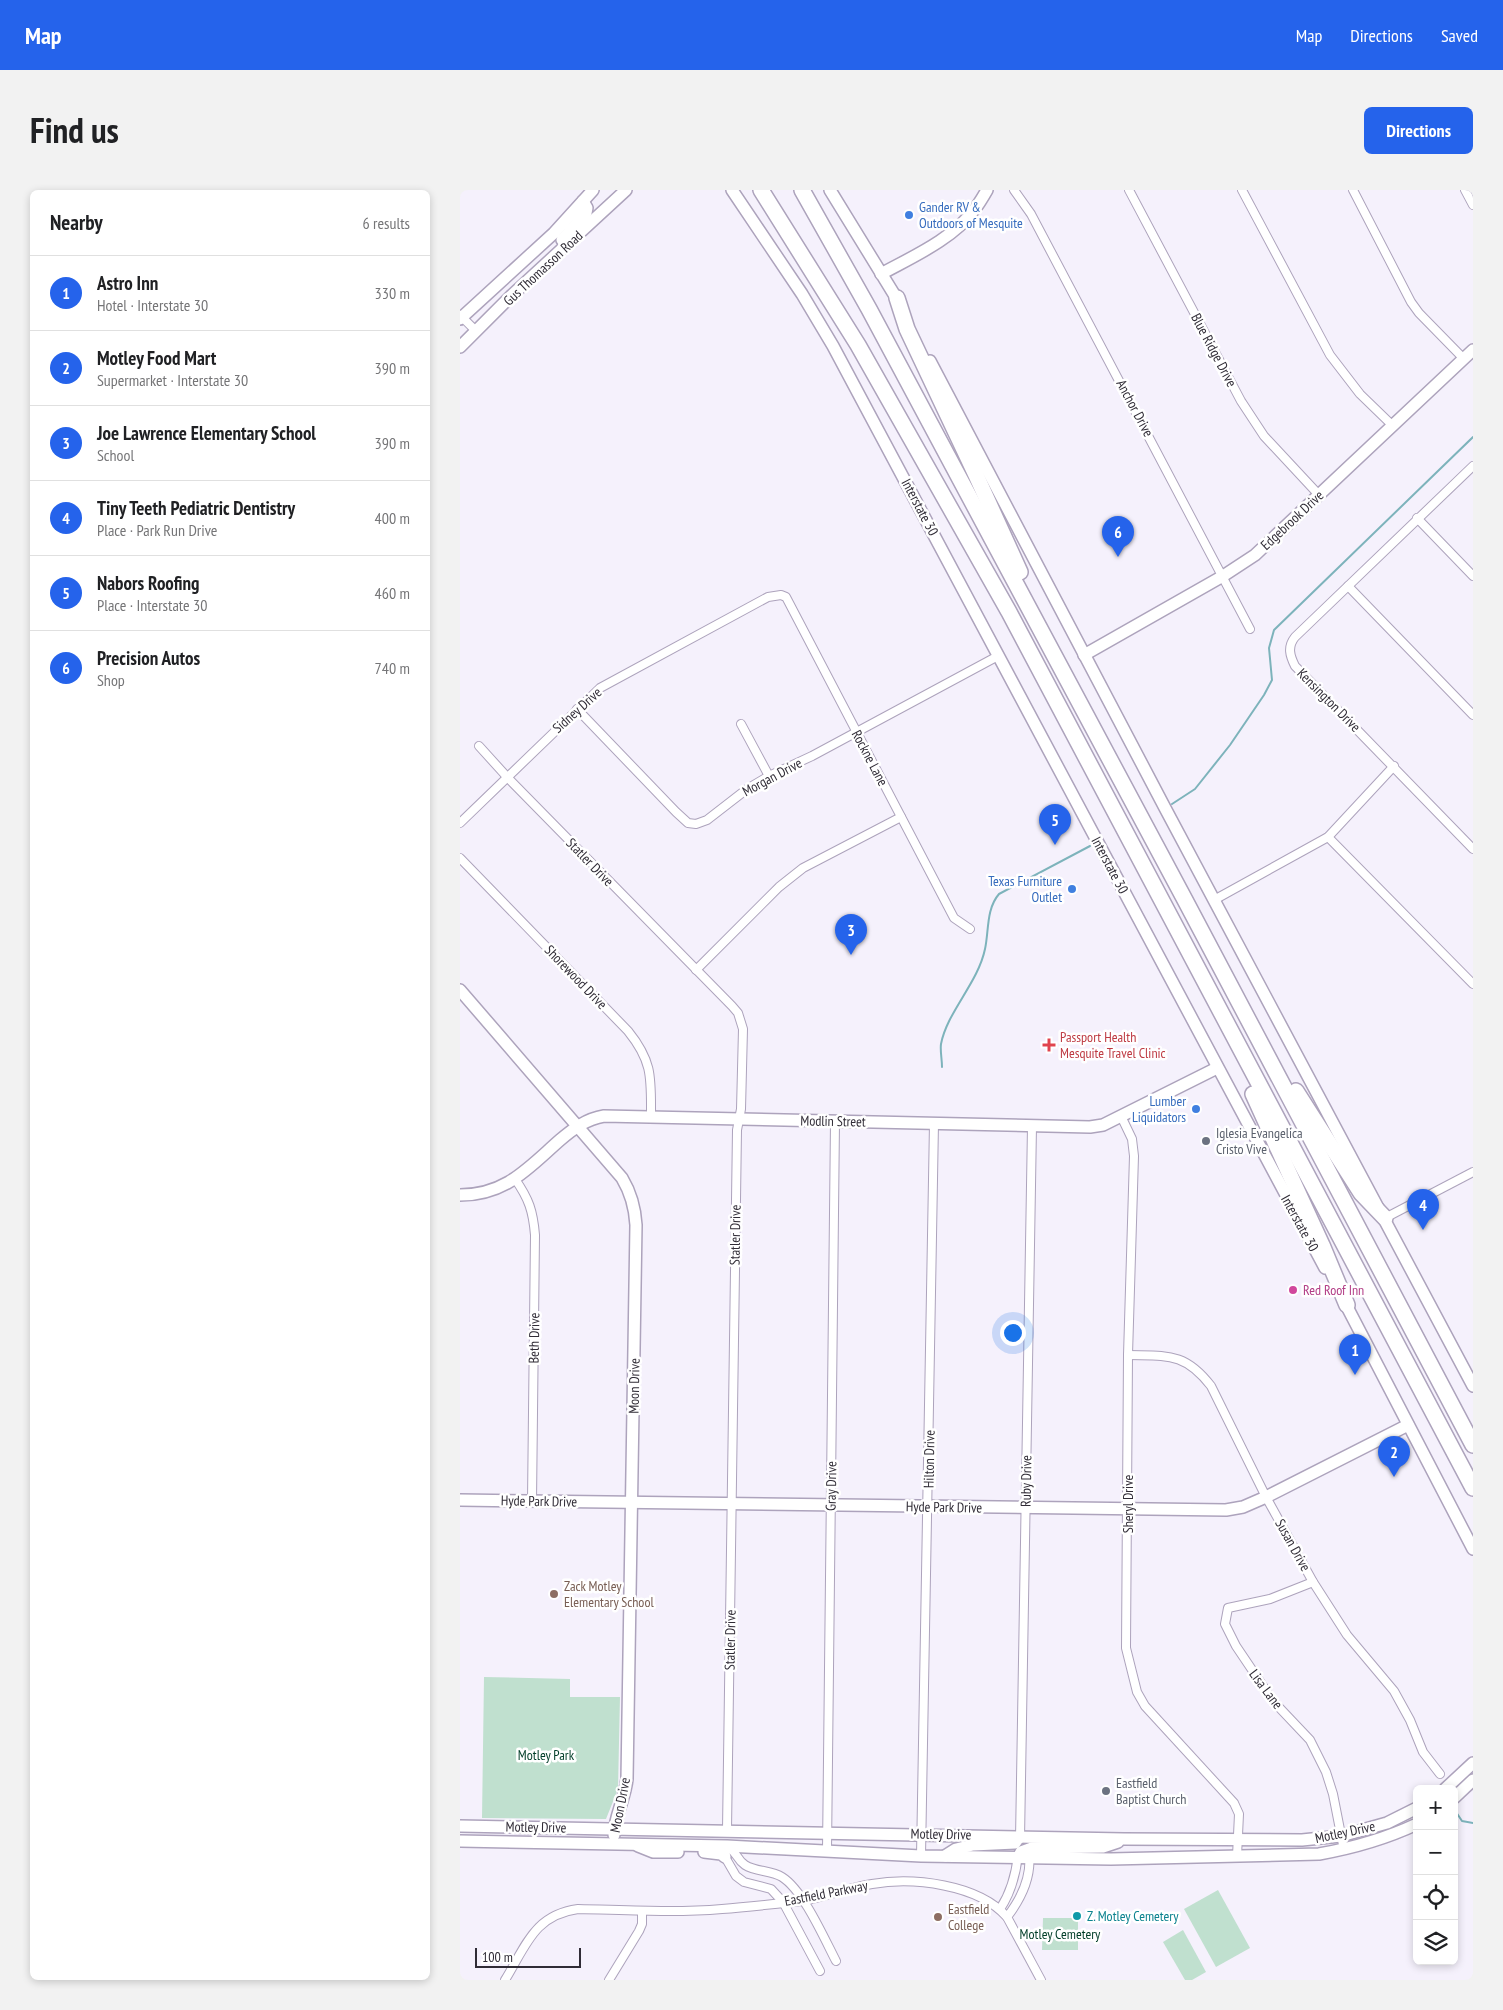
<!DOCTYPE html>
<meta charset="utf-8">
<style>
body{margin:0;font-family:"PT Sans Narrow",sans-serif;background:#f2f2f2;color:#202124}
.controls{position:absolute;right:15px;bottom:15px;display:grid;overflow:hidden;border-radius:8px;box-shadow:0 2px 8px #0003}
.controls button{width:45px;height:45px;display:grid;place-items:center;padding:0;border:0;border-bottom:1px solid #e0e0e0;background:#fff;color:#202124;font:25px sans-serif}
.scale{position:absolute;left:15px;bottom:12px;width:106px;box-sizing:border-box;padding-left:5px;border:2px solid #302c36;border-top:0;font-size:14px;line-height:18px;white-space:nowrap;color:#302c36;-webkit-text-stroke:4px #fff;paint-order:stroke}
.you{position:absolute;left:552px;top:1142px;width:18px;height:18px;margin:-12px;border:4px solid #fff;border-radius:50%;background:#1a73e8;box-shadow:0 0 0 8px #1a73e833}
.badge{display:grid;place-items:center;width:32px;height:32px;border-radius:50%;background:#2563eb;color:#fff;font-size:16px;font-weight:700}
.pin{position:absolute;translate:-50% -41px;filter:drop-shadow(0 1px 2px #0008)}
.pin::after{content:'';position:absolute;top:26px;width:18px;height:15px;background:inherit;clip-path:polygon(0 0,100% 0,50% 100%)}
.list{margin:0;padding:0;list-style:none}
h2{display:flex;justify-content:space-between;align-items:center;height:65px;margin:0;padding:0 20px;font-size:21px}
h2 small{font-size:16px;font-weight:400;color:#757577}
.list li{display:grid;grid-template-columns:32px 1fr auto;gap:15px;align-items:center;box-sizing:border-box;height:75px;padding:0 20px;border-top:1px solid #e0e0e0}
.list b{display:block;font-size:19px;white-space:nowrap}
.list p{margin:0;font-size:16px;white-space:nowrap;color:#757577}
.list em{font-size:16px;font-style:normal;color:#757577}
.icon{flex:none;width:28px;height:28px;fill:none;stroke:currentColor;stroke-width:2;stroke-linecap:round;stroke-linejoin:round}
.map{position:relative;flex:none;width:1013px;height:1790px;overflow:hidden;border-radius:8px}
header{display:flex;align-items:center;gap:30px;box-sizing:border-box;height:70px;padding:0 25px;background:#2563eb;color:#fff}
header strong{font-size:24px}
nav{display:flex;gap:28px;margin-inline-start:auto;font-size:18px}
.intro{display:flex;align-items:center;justify-content:space-between;box-sizing:border-box;height:120px;padding:0 30px}
h1{margin:0;font-size:35px}
.button{padding:12px 22px;border-radius:8px;background:#2563eb;color:#fff;font-size:18px;font-weight:700}
main{display:flex;gap:30px;padding:0 30px}
aside{flex:1;background:#fff;border-radius:8px;box-shadow:0 2px 8px #0003}
.map>svg:first-child{display:block}
.green{fill:#c0e0cf}
.lines{fill:none;stroke-linecap:round;stroke-linejoin:round}
.stream{stroke:#7db3bb;stroke-width:2}
.street-casing{stroke:#ada3bc;stroke-width:10}
.secondary-casing{stroke:#ada3bc;stroke-width:14}
.highway-casing{stroke:#ada3bc;stroke-width:18}
.street{stroke:#fff;stroke-width:8}
.secondary{stroke:#fff;stroke-width:11}
.highway{stroke:#fff;stroke-width:15}
.shop-dot{fill:#3f7fe0;stroke:#fff;stroke-width:2}
.health-dot{fill:#e0444e;stroke:#fff;stroke-width:2}
.worship-dot{fill:#6b7280;stroke:#fff;stroke-width:2}
.hotel-dot{fill:#d1479c;stroke:#fff;stroke-width:2}
.education-dot{fill:#8d6e63;stroke:#fff;stroke-width:2}
.culture-dot{fill:#0f9aa8;stroke:#fff;stroke-width:2}
.labels{text-anchor:middle;stroke-width:5;stroke-linejoin:round;paint-order:stroke}
.shop-label{font-size:14px;fill:#366cbe;stroke:#fff;text-anchor:end}
.street-label{font-size:14px;fill:#302c36;stroke:#fff}
.health-label{font-size:14px;fill:#be3a42;stroke:#fff;text-anchor:start}
.worship-label{font-size:14px;fill:#5b616d;stroke:#fff;text-anchor:start}
.hotel-label{font-size:14px;fill:#b23c85;stroke:#fff;text-anchor:start}
.education-label{font-size:14px;fill:#785e54;stroke:#fff;text-anchor:start}
.park-label{font-size:14px;fill:#003d28;stroke:#fff}
.culture-label{font-size:14px;fill:#0d838f;stroke:#fff;text-anchor:start}
</style>
<header>
<strong>Map</strong>
<nav><a>Map</a><a>Directions</a><a>Saved</a></nav>
</header>
<div class="intro"><h1>Find us</h1><a class="button">Directions</a></div>
<main>
<aside>
<h2>Nearby<small>6 results</small></h2>
<ul class="list">
<li><span class="badge">1</span><div><b>Astro Inn</b><p>Hotel · Interstate 30</p></div><em>330 m</em></li>
<li><span class="badge">2</span><div><b>Motley Food Mart</b><p>Supermarket · Interstate 30</p></div><em>390 m</em></li>
<li><span class="badge">3</span><div><b>Joe Lawrence Elementary School</b><p>School</p></div><em>390 m</em></li>
<li><span class="badge">4</span><div><b>Tiny Teeth Pediatric Dentistry</b><p>Place · Park Run Drive</p></div><em>400 m</em></li>
<li><span class="badge">5</span><div><b>Nabors Roofing</b><p>Place · Interstate 30</p></div><em>460 m</em></li>
<li><span class="badge">6</span><div><b>Precision Autos</b><p>Shop</p></div><em>740 m</em></li>
</ul>
</aside>
<div class="map">
<svg width="1013" height="1790" viewBox="0 0 1013 1790">
<rect width="100%" height="100%" fill="#f5f1fc"/>
<g class="green">
<polygon points="24,1487 110,1489 110,1507 160,1507 158,1599 146,1629 22,1628"/>
<polygon points="758,1700 790,1758 756,1777 724,1719"/>
<polygon points="583,1728 618,1728 618,1760 582,1760"/>
<polygon points="723,1740 746,1782 732,1790 725,1790 703,1752"/>
</g>
<g class="lines">
<g class="stream">
<polyline points="712,614 735,599 770,555 804,505 812,490 809,458 814,440 1013,247"/>
<path d="M482,877C482,869 480,861 481,854C487,822 518,793 525,759C529,741 526,719 539,704L630,656"/>
<polyline points="994,1619 1002,1631 1013,1633"/>
</g>
<defs>
<g id="street">
<polyline points="554,0 571,24 790,439"/>
<polyline points="669,0 781,211 804,246 859,305"/>
<polyline points="782,0 870,165 900,204 932,235"/>
<polyline points="893,0 951,112 959,123 1004,169"/>
<polyline points="1005,0 1013,15"/>
<polyline points="0,125 16,141"/>
<path d="M1013,276L835,447C827,457 830,466 835,476L1013,659"/>
<polyline points="957,328 1013,386"/>
<polyline points="888,396 1013,525"/>
<polyline points="117,519 216,622 228,633 236,634 247,630 287,599 309,586 352,566 538,466"/>
<polyline points="281,534 309,586"/>
<polyline points="19,556 48,588 272,816 278,823 283,839 281,919 277,940 267,1640"/>
<polyline points="0,633 140,498 308,407 321,405 326,407 494,728 510,739"/>
<polyline points="868,647 1013,794"/>
<path d="M0,668L168,841C193,872 191,888 191,927"/>
<polyline points="754,710 868,647 934,576"/>
<polyline points="236,780 319,697 343,678 441,627"/>
<polyline points="661,926 672,949 674,966 668,1165 666,1458 677,1502 685,1516 774,1613 779,1624 777,1666"/>
<path d="M55,989C69,1009 73,1021 75,1045L72,1311"/>
<polyline points="925,1028 1013,982"/>
<path d="M668,1165C707,1166 725,1162 751,1196L806,1307L853,1392L887,1445L934,1501L950,1530L963,1562L980,1584"/>
<polyline points="853,1392 810,1409 768,1418 765,1434 776,1456 813,1511 850,1550 866,1582 873,1604 884,1660"/>
<polyline points="560,1649 572,936"/>
<polyline points="367,1661 375,932"/>
<polyline points="461,1666 474,933"/>
<path d="M540,1719C550,1704 556,1683 558,1665"/>
<path d="M547,1727C561,1709 572,1688 569,1663"/>
<path d="M360,1781L323,1712L311,1699L284,1692L276,1686L265,1667L267,1656C278,1663 276,1669 285,1675C296,1682 311,1680 322,1687C343,1700 364,1748 376,1771"/>
<path d="M45,1790C66,1756 74,1725 118,1719C166,1720 215,1723 262,1719C289,1717 315,1714 342,1711C365,1707 388,1698 412,1694C453,1687 518,1694 547,1727L581,1790"/>
<polyline points="149,1790 179,1741 182,1734 182,1721"/>
</g>
<g id="secondary">
<polyline points="272,0 342,104 373,156 865,1078"/>
<polyline points="370,0 440,114"/>
<polyline points="102,50 126,23 127,18 123,11"/>
<path d="M421,84C452,67 493,49 514,20C519,14 523,7 527,0"/>
<polyline points="0,129 94,43 133,0"/>
<polyline points="0,157 51,106 166,0"/>
<polyline points="470,171 705,618 1013,1196"/>
<polyline points="624,465 763,386 795,365 1013,160"/>
<path d="M0,800L162,988C171,1003 175,1017 176,1035L167,1589C165,1609 154,1628 154,1645"/>
<path d="M0,1005C46,1005 68,978 100,950C113,939 126,929 144,926L630,937L643,935L757,878"/>
<polyline points="883,1109 1013,1359"/>
<polyline points="0,1310 766,1320 783,1317 806,1307 948,1235"/>
<polyline points="985,1599 1013,1573"/>
<polyline points="994,1608 1013,1590"/>
<polyline points="0,1636 664,1649 842,1650 881,1646 927,1633 957,1618"/>
<path d="M0,1651L267,1656L461,1666L651,1669L859,1664C893,1658 925,1649 957,1634"/>
<polyline points="178,1656 193,1662 218,1662"/>
<polyline points="244,1662 261,1664 265,1667"/>
<polyline points="485,1666 496,1659 513,1655 555,1653 560,1646"/>
<polyline points="558,1668 561,1662 572,1658 643,1657 658,1652"/>
</g>
<g id="highway">
<polyline points="301,0 398,155 549,422 1013,1298"/>
<polyline points="342,0 409,119 725,710 1013,1255"/>
<polyline points="437,108 447,139 516,285 560,382"/>
<polyline points="836,901 901,1003 925,1028"/>
<polyline points="793,904 862,1055 887,1115"/>
</g>
</defs>
<use href="#street" class="street-casing"/>
<use href="#secondary" class="secondary-casing"/>
<use href="#highway" class="highway-casing"/>
<use href="#street" class="street"/>
<use href="#secondary" class="secondary"/>
<use href="#highway" class="highway"/>
</g>
<g class="shop-dot">
<circle cx="449" cy="25" r="5"/>
<circle cx="612" cy="699" r="5"/>
<circle cx="736" cy="919" r="5"/>
</g>
<path class="health-dot" d="M586.5 847.5h5v5h5v5h-5v5h-5v-5h-5v-5h5z"/>
<g class="worship-dot">
<circle cx="746" cy="951" r="5"/>
<circle cx="646" cy="1601" r="5"/>
</g>
<circle class="hotel-dot" cx="833" cy="1100" r="5"/>
<g class="education-dot">
<circle cx="94" cy="1404" r="5"/>
<circle cx="478" cy="1727" r="5"/>
</g>
<circle class="culture-dot" cx="617" cy="1726" r="5"/>
<g class="labels">
<g class="shop-label">
<text x="459" y="22" text-anchor="start">Gander RV &amp;<tspan x="459" dy="16">Outdoors of Mesquite</tspan></text>
<text x="602" y="696">Texas Furniture<tspan x="602" dy="16">Outlet</tspan></text>
<text x="726" y="916">Lumber<tspan x="726" dy="16">Liquidators</tspan></text>
</g>
<g class="street-label">
<text transform="translate(83 78) rotate(-43)" y="5">Gus Thomasson Road</text>
<text transform="translate(754 160) rotate(62)" y="5">Blue Ridge Drive</text>
<text transform="translate(675 218) rotate(62)" y="5">Anchor Drive</text>
<text transform="translate(460 317) rotate(62)" y="5">Interstate 30</text>
<text transform="translate(832 330) rotate(-43)" y="5">Edgebrook Drive</text>
<text transform="translate(869 510) rotate(45)" y="5">Kensington Drive</text>
<text transform="translate(117 520) rotate(-42)" y="5">Sidney Drive</text>
<text transform="translate(410 568) rotate(62)" y="5">Rockne Lane</text>
<text transform="translate(312 587) rotate(-28)" y="5">Morgan Drive</text>
<text transform="translate(130 672) rotate(46)" y="5">Statler Drive</text>
<text transform="translate(650 675) rotate(62)" y="5">Interstate 30</text>
<text transform="translate(116 787) rotate(46)" y="5">Shorewood Drive</text>
<text transform="translate(373 931) rotate(1)" y="5">Modlin Street</text>
<text transform="translate(840 1033) rotate(61)" y="5">Interstate 30</text>
<text transform="translate(275 1045) rotate(-89)" y="5">Statler Drive</text>
<text transform="translate(74 1148) rotate(-89)" y="5">Beth Drive</text>
<text transform="translate(174 1196) rotate(-89)" y="5">Moon Drive</text>
<text transform="translate(469 1269) rotate(-89)" y="5">Hilton Drive</text>
<text transform="translate(566 1291) rotate(-89)" y="5">Ruby Drive</text>
<text transform="translate(371 1296) rotate(-89)" y="5">Gray Drive</text>
<text transform="translate(79 1311) rotate(1)" y="5">Hyde Park Drive</text>
<text transform="translate(668 1314) rotate(-90)" y="5">Sheryl Drive</text>
<text transform="translate(484 1317) rotate(1)" y="5">Hyde Park Drive</text>
<text transform="translate(833 1355) rotate(61)" y="5">Susan Drive</text>
<text transform="translate(270 1450) rotate(-89)" y="5">Statler Drive</text>
<text transform="translate(806 1499) rotate(53)" y="5">Lisa Lane</text>
<text transform="translate(160 1615) rotate(-79)" y="5">Moon Drive</text>
<text transform="translate(76 1637) rotate(1)" y="5">Motley Drive</text>
<text transform="translate(885 1642) rotate(-12)" y="5">Motley Drive</text>
<text transform="translate(481 1644) rotate(1)" y="5">Motley Drive</text>
<text transform="translate(366 1703) rotate(-11)" y="5">Eastfield Parkway</text>
</g>
<g class="health-label">
<text x="600" y="852">Passport Health<tspan x="600" dy="16">Mesquite Travel Clinic</tspan></text>
</g>
<g class="worship-label">
<text x="756" y="948">Iglesia Evangelica<tspan x="756" dy="16">Cristo Vive</tspan></text>
<text x="656" y="1598">Eastfield<tspan x="656" dy="16">Baptist Church</tspan></text>
</g>
<g class="hotel-label">
<text x="843" y="1105">Red Roof Inn</text>
</g>
<g class="education-label">
<text x="104" y="1401">Zack Motley<tspan x="104" dy="16">Elementary School</tspan></text>
<text x="488" y="1724">Eastfield<tspan x="488" dy="16">College</tspan></text>
</g>
<g class="park-label">
<text x="86" y="1570">Motley Park</text>
<text x="600" y="1749">Motley Cemetery</text>
</g>
<g class="culture-label">
<text x="627" y="1731">Z. Motley Cemetery</text>
</g>
</g>
</svg>
<div class="controls">
<button>+</button>
<button>−</button>
<button><svg class="icon" aria-label="locate" viewBox="0 0 24 24"><circle cx="12" cy="12" r="6"/><path d="M12 2v4M12 18v4M2 12h4M18 12h4"/></svg></button>
<button><svg class="icon" aria-label="layers" viewBox="0 0 24 24"><path d="M12 4l9 5-9 5-9-5zM3 14l9 5 9-5"/></svg></button>
</div>
<div class="scale">100 m</div>
<div class="you"></div>
<div class="pin badge" style="left:895px;top:1185px">1</div>
<div class="pin badge" style="left:934px;top:1287px">2</div>
<div class="pin badge" style="left:391px;top:765px">3</div>
<div class="pin badge" style="left:963px;top:1040px">4</div>
<div class="pin badge" style="left:595px;top:655px">5</div>
<div class="pin badge" style="left:658px;top:367px">6</div>
</div>
</main>
